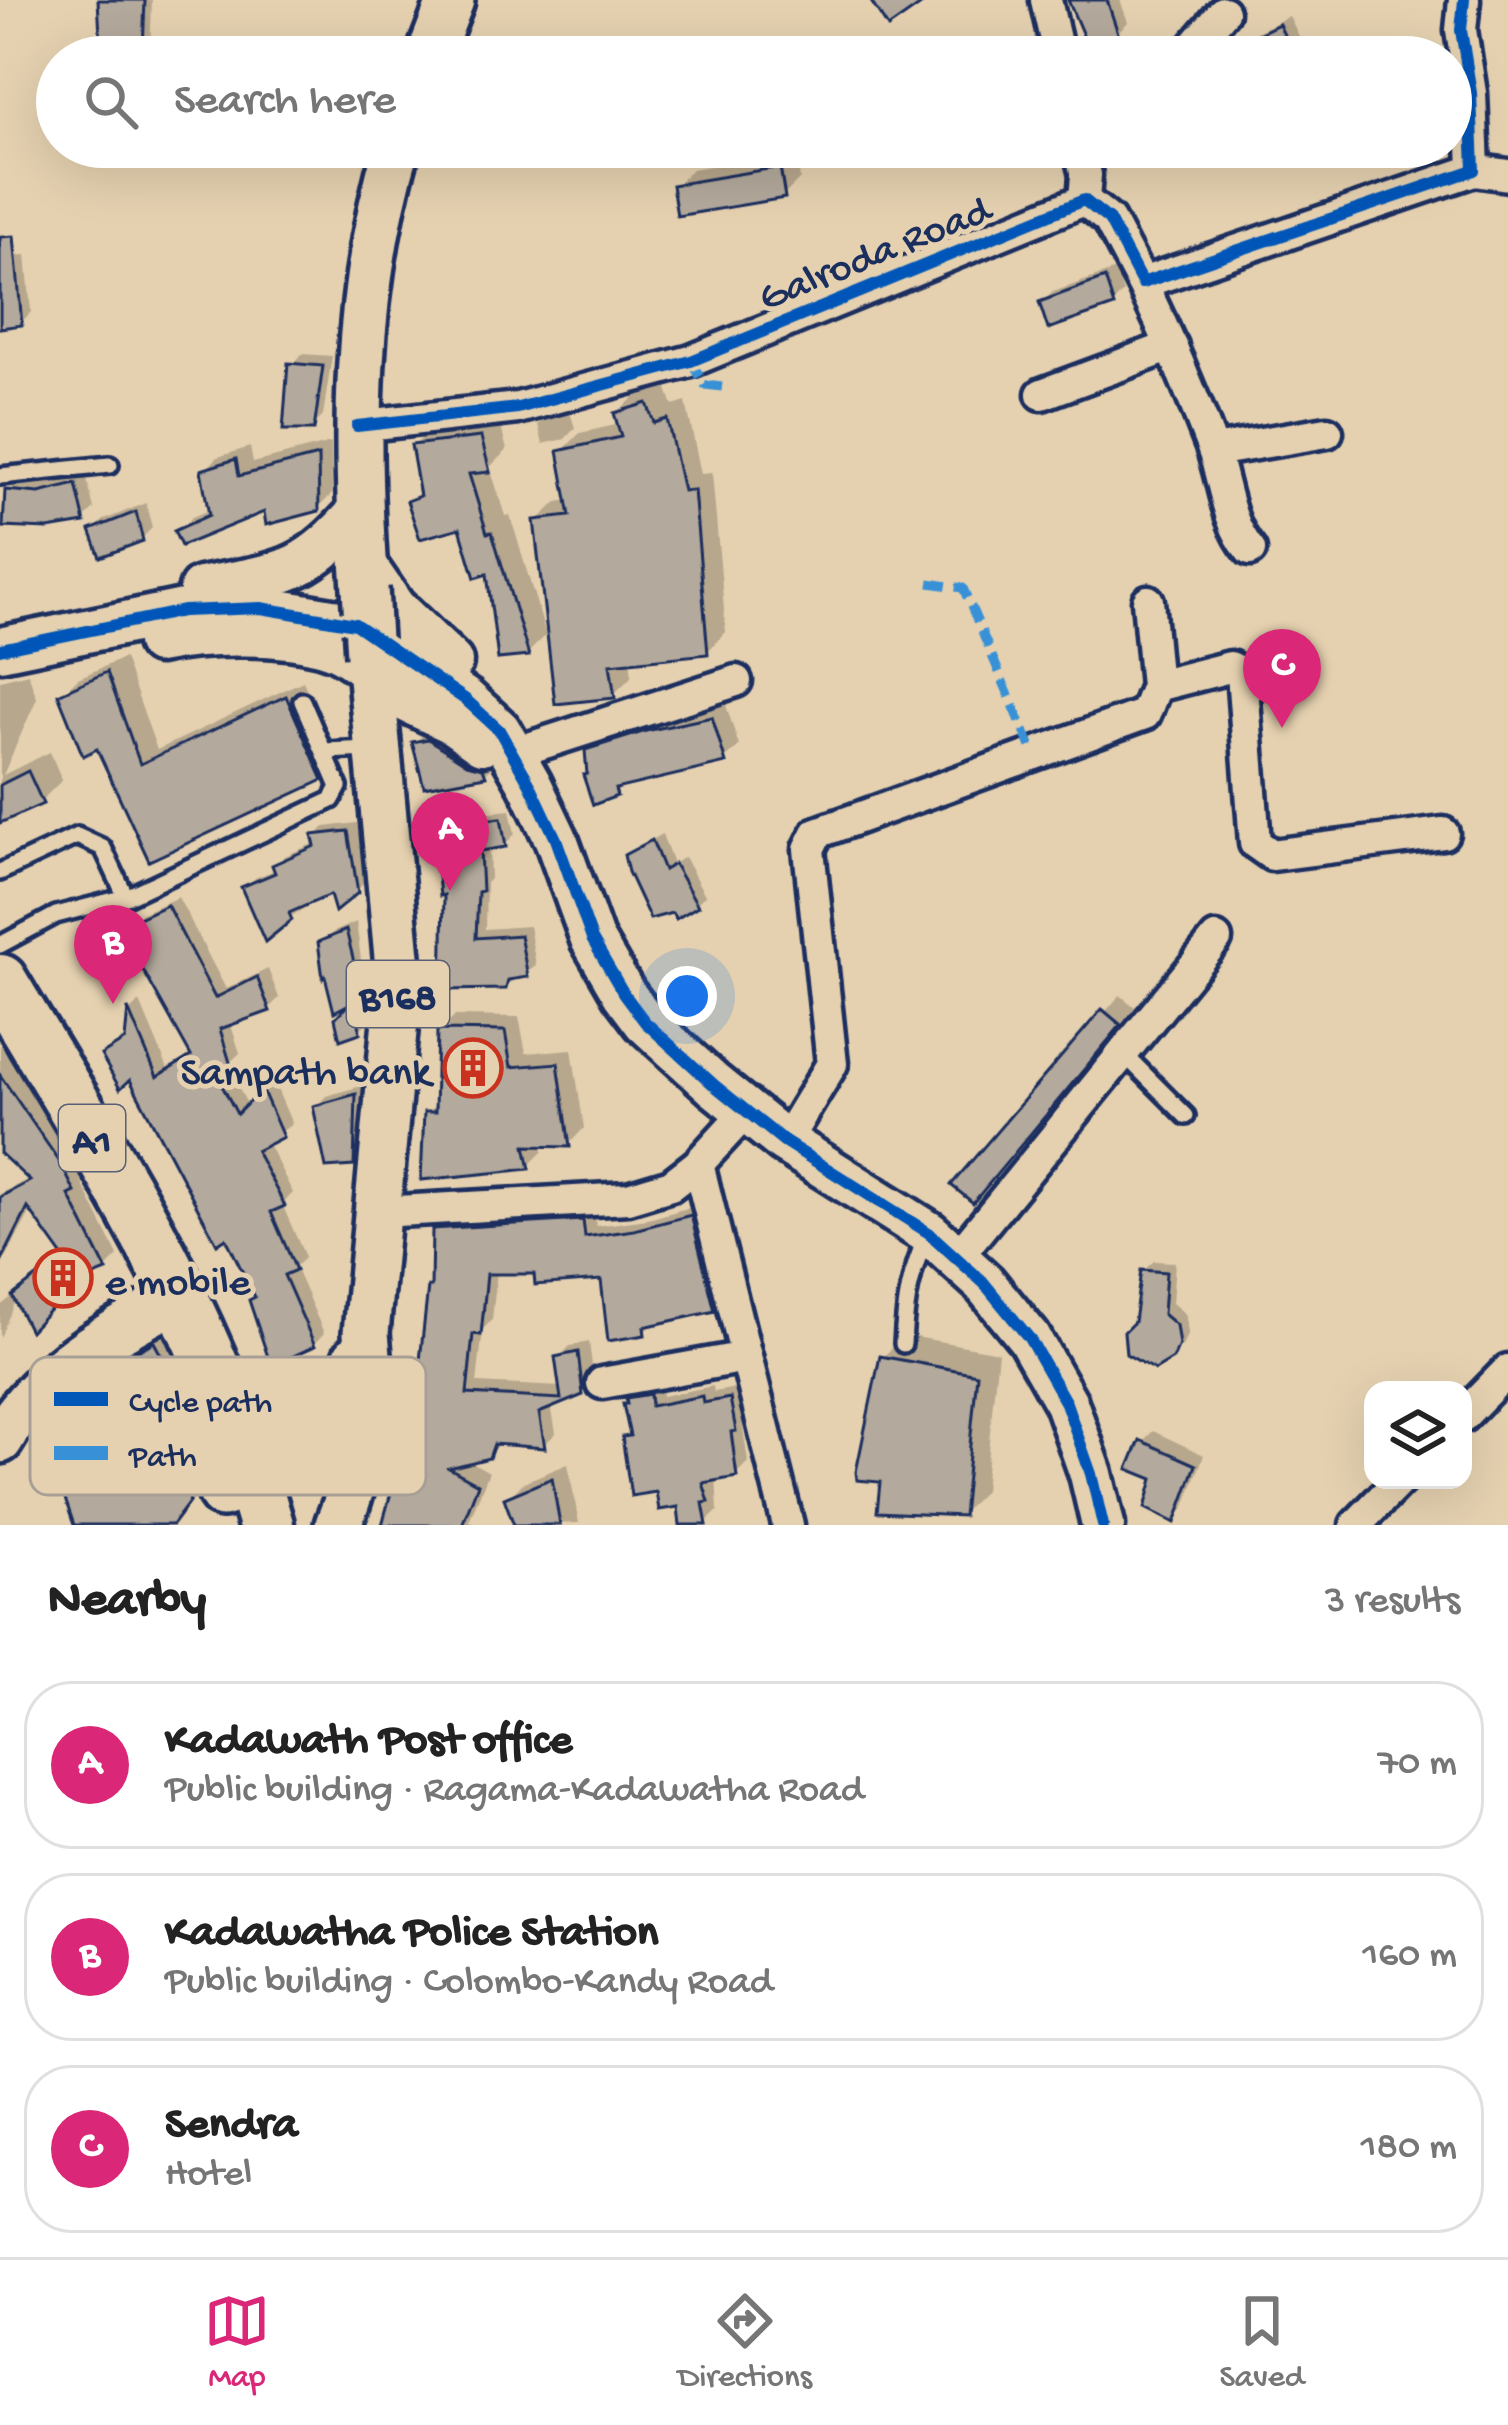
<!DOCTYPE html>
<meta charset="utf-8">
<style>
body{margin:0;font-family:"Gochi Hand",sans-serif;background:#f2f2f2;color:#222}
.controls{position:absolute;right:36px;bottom:36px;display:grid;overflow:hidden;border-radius:24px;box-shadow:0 12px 48px #0002}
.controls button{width:108px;height:108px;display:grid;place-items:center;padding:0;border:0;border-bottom:3px solid #e0e0e0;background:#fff;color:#222;font:60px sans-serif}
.you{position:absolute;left:687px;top:996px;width:42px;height:42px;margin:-30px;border:9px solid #fff;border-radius:50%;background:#1a73e8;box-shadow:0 0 0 18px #1a73e833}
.badge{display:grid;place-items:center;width:78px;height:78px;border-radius:50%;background:#db2777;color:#fff;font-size:39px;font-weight:700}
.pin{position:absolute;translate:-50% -99px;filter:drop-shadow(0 3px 6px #0008)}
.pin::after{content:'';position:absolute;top:63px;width:42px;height:36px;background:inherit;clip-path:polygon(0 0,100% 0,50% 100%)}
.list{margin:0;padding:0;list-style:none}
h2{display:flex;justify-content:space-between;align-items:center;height:156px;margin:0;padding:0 48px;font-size:51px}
h2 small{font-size:39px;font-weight:400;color:#767676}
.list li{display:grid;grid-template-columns:78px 1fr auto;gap:36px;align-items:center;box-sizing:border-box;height:168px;margin:0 24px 24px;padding:0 24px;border:3px solid #e0e0e0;border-radius:48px}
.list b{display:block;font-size:45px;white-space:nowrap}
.list p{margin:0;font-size:39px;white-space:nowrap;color:#767676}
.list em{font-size:39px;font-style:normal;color:#767676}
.icon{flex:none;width:66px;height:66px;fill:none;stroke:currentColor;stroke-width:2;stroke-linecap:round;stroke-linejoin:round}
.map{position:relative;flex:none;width:1508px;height:1525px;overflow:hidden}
.search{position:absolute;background:#fff;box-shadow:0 12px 48px #0002;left:36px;right:36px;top:36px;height:132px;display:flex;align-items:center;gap:30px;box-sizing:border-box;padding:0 42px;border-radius:66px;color:#767676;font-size:45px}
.sheet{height:732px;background:#fff}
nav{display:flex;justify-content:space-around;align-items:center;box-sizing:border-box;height:168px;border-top:3px solid #e0e0e0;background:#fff;font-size:33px;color:#767676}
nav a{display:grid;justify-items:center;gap:6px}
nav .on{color:#db2777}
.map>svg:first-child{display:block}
.shadow{fill:#0003}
.building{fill:#b3a99c;stroke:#1b2f5e;stroke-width:3}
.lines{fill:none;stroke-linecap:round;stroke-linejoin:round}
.lane-casing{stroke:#1b2f5e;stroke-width:24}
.street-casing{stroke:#1b2f5e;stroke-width:39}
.secondary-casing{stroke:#1b2f5e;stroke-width:51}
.primary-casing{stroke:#1b2f5e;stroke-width:54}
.highway-casing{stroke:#1b2f5e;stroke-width:63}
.lane{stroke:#e5d1b0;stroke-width:15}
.street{stroke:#e5d1b0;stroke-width:30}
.secondary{stroke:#e5d1b0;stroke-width:42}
.primary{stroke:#e5d1b0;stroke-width:45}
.highway{stroke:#e5d1b0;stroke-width:54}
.primary-bridge-casing{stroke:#1b2f5e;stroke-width:54;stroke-linecap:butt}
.primary-bridge{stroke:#e5d1b0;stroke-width:45}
.quiet{stroke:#3891d7;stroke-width:9;stroke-dasharray:18 9;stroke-linecap:butt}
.cycleway-casing{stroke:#e5d1b0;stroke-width:20}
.cycleway{stroke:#0057b8;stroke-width:12}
.labels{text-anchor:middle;stroke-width:10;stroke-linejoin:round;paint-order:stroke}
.shield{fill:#e5d1b0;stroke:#586077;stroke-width:3}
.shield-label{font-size:39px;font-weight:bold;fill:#1b2f5e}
.street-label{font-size:42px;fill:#1b2f5e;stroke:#e5d1b0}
.poi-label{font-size:42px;fill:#1b2f5e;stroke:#e5d1b0;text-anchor:end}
.key{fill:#e5d1b0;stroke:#a8a097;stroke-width:3}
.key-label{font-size:33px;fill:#1b2f5e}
</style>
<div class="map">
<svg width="1508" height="1525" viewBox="0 0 1508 1525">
<rect width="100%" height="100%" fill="#e5d1b0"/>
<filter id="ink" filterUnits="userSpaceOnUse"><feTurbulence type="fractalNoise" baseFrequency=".00833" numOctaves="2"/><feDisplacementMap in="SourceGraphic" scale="24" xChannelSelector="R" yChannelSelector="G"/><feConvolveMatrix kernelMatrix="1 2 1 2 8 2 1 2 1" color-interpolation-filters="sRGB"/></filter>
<g filter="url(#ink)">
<g class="shadow">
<polygon points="101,0 152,0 150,57 104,57"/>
<polygon points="1072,0 1120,0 1128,22 1117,33"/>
<polygon points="1289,16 1302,42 1292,52 1280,57 1235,57 1232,49 1242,39"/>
<polygon points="796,152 800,179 784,195 675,186 692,169"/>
<polygon points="26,255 31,312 21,323 0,325 0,258"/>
<polygon points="1115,270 1123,292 1113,303 1042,302 1053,292"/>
<polygon points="302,354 332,356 323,416 312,427 291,365"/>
<polygon points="666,386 673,406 686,402 701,474 712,473 726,632 707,652 630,659 632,676 613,695 537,521 557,502 570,500 561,452 580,433 620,424 617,414 636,395"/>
<polygon points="569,409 575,428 565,439 543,444 538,425 549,414"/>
<polygon points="499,420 507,450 490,467 505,516 510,515 546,635 528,653 489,570 462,524 410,502 422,490 414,446 432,428"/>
<polygon points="331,443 332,494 318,508 267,507 178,532 192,517 211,509 204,471 218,457 250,447 253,463"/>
<polygon points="86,475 94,509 83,520 8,492 19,481 51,483"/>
<polygon points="146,503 152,528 142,538 93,530 104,520"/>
<polygon points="124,658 157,750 303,681 338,761 321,777 151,857 98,745 62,694 78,678"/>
<polygon points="28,673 37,698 3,775 50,752 62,780 41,801 0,819 0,680"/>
<polygon points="726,705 739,746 724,760 626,783 615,794 589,773 588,752 602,737"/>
<polygon points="426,732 493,758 495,763 485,774 415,743"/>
<polygon points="510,810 515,834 505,844 489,847 490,879 486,883 485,929 529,926 536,965 505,986 447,892 436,827 446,817"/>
<polygon points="357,823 366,881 356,891 332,891 290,917 245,888 255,878 277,869 275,865 285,856 317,842 315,836 325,827"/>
<polygon points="662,834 673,864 684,857 705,895 696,904 627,856"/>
<polygon points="178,897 226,989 268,969 279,998 268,1009 230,1022 240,1053 227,1065 248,1106 274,1082 292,1124 267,1142 293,1193 282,1204 305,1257 295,1267 324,1333 314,1344 258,1295 227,1234 130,1075 105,1055 129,1036 131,1010 140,1002 168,1069 193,1053 122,927 133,917"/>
<polygon points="356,922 369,1020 359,1031 338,1019 361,996 336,1008 321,943 332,933"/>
<polygon points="1120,995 1135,1007 989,1183 956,1184"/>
<polygon points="455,1016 519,1017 526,1053 572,1049 584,1128 569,1144 542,1143 543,1151 528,1166 427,1113 438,1102 440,1032"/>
<polygon points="0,1041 74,1151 86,1176 81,1181 118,1256 105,1269 16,1298 0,1338 0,1306 66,1255 32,1209 0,1269 0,1194 30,1178 0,1149"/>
<polygon points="365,1085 364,1153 353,1163 316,1107 326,1096"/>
<polygon points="702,1204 725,1296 713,1308 654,1322 644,1332 604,1277 497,1271 492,1320 483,1329 477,1383 562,1387 558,1358 570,1346 589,1342 594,1380 582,1392 551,1405 556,1433 544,1445 501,1442 487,1456 468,1460 489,1472 469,1521 480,1525 384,1525 415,1417 434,1285 435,1230 447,1218 594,1209 596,1226 648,1219"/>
<polygon points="1154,1261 1175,1262 1172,1303 1185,1314 1188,1332 1183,1345 1171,1356 1137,1323 1143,1271"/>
<polygon points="175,1324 193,1358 172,1380 209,1478 174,1525 77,1525 56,1462 44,1448 84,1412 154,1335"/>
<polygon points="905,1335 998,1352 984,1491 962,1513 883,1357"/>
<polygon points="661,1384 662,1396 713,1386 714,1392 742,1387 747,1416 742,1421 748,1462 736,1474 716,1477 718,1511 705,1523 683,1525 681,1504 659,1488 625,1438 632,1431 629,1399 641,1387"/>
<polygon points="1153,1431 1204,1455 1184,1509 1174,1519 1156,1478 1132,1467 1143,1441"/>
<polygon points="568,1464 579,1523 517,1525 507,1499 524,1482"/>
</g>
<g class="building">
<polygon points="98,0 145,0 143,50 101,53"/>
<polygon points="870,0 928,0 888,28"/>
<polygon points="1068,0 1107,0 1119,36 1088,47"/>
<polygon points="1279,24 1294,57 1211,57"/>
<polygon points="780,167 785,198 677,216 672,185"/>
<polygon points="14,236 22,325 0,328 0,237"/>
<polygon points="1105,278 1114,306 1048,329 1039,302"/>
<polygon points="288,363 323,366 314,430 283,430"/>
<polygon points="647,403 654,423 667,419 683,491 694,490 708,654 610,664 615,698 555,704 534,520 570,516 558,451 621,437 614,413"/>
<polygon points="481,437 490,472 469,474 487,533 492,532 529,656 498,659 487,574 475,578 460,528 420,539 407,501 420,496 411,445"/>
<polygon points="318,456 319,511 266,525 264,512 181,546 174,531 209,515 201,470 236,459 239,476"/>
<polygon points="76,484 85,523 48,529 3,527 5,490 39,493"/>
<polygon points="136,512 143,541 100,557 90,530"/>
<polygon points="107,672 140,764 286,696 323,780 149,861 97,749 83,756 58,694"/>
<polygon points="712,717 726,763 615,789 617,796 593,805 583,775 587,774 585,750 646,731"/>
<polygon points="428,739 467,764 483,768 486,776 424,787 412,742"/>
<polygon points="28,771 43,804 0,823 0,785"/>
<polygon points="501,818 506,847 480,851 482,891 478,892 476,938 520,935 528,977 508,980 506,989 442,990 444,895 440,896 433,826"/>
<polygon points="348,831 358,893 335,912 330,895 289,913 292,920 265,942 241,887 275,873 272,865 315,846 312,835"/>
<polygon points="652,840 664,870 674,864 698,906 676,919 672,913 650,919 628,872 624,855"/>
<polygon points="167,905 215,998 257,977 270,1011 220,1029 231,1066 216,1074 237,1114 262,1089 283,1137 256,1151 285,1206 271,1212 296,1270 284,1275 315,1346 271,1366 249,1300 255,1297 226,1238 217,1244 130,1080 120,1089 101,1055 125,1040 128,1009 157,1077 191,1056 119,927"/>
<polygon points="346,930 353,958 360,1033 340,1040 335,1018 349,1004 334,1012 325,976 323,978 318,942"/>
<polygon points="1102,1009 1121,1025 973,1203 951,1185"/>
<polygon points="437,1030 505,1031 511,1067 558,1063 570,1147 525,1146 530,1169 421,1180 424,1112 435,1112"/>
<polygon points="0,1075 61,1164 75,1192 69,1195 107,1271 74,1284 30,1331 12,1296 63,1257 28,1208 0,1264 0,1197 30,1181 0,1153"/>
<polygon points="356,1094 354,1166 326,1168 313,1106"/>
<polygon points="691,1215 715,1311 644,1327 645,1335 608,1341 601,1280 535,1285 534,1274 487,1274 481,1335 473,1334 467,1394 561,1399 555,1357 578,1352 583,1395 539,1413 545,1448 494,1444 489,1458 449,1468 478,1484 462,1525 382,1525 412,1417 418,1379 428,1287 431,1287 432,1229 583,1220 585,1237 634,1230"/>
<polygon points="1141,1270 1166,1272 1163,1314 1176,1325 1179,1345 1173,1359 1155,1370 1126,1354 1124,1332 1134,1322"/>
<polygon points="154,1342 175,1381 147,1387 190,1501 172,1525 74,1525 54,1467 51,1470 40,1447 82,1414 80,1406 133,1359 130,1355"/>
<polygon points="880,1356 977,1374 963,1516 877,1512 880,1482 857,1480 856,1472"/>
<polygon points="650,1394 651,1406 702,1396 703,1403 730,1398 736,1431 731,1432 737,1477 703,1483 709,1502 703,1503 707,1525 680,1525 678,1507 659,1510 656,1492 631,1496 622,1437 630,1436 623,1404 627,1404 626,1398"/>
<polygon points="1140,1440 1196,1465 1175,1523 1145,1508 1153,1479 1128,1469"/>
<polygon points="552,1478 560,1525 514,1525 504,1498"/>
</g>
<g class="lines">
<defs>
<g id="lane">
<polyline points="0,476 110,465"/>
<polyline points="325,751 371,749"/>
<polyline points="0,872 77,836 103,848 126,897"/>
<polyline points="0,945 56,915 126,897 332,800 339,787 302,701"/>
<polyline points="1123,1053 1186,1116"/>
<path d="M903,1344C905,1304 910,1272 927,1236"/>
</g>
<g id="street">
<polyline points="1046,0 1059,57"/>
<polyline points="1185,57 1223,12"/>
<polyline points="1079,147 1086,175 1084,200"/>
<polyline points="1474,170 1508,175"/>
<path d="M1142,283C1168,337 1191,391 1212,447C1225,482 1226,521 1250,550"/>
<polyline points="1042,394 1172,346"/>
<polyline points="357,426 518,408 691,361 1084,200 1109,220 1142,283 1474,170 1471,93 1461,30 1464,0"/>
<polyline points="1214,451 1327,432"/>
<polyline points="1156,686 1230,667 1242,673 1255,843 1272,855 1443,833"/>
<polyline points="532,747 736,681"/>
<polyline points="785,1142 832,1064 809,849 817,833 1145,714 1156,686 1148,601"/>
<polyline points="698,1164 788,1525"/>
<polyline points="379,1212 628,1198 671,1185 698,1164 742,1116"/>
<polyline points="957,1257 1216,939"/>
<polyline points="602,1383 746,1357"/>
<polyline points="1463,1416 1508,1370"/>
<polyline points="1356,1525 1400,1480"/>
</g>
<g id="secondary">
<polyline points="363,563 394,608 451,662"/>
<path d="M201,589C281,573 302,577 358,513"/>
<path d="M158,642C204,632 285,631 330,646C344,650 358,662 370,670"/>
<polyline points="0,649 183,611 261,608 355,624 466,700 499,730 530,784 556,839 592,939 624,994 645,1022 714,1085 785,1142 929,1233 984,1283 1029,1338 1066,1403 1091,1474 1103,1525"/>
<polyline points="373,685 452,722 482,743"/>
</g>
<g id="primary">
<polyline points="429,57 451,0"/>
<path d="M365,588C354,439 354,292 397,147"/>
<polyline points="230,1414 289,1419 340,1397"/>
<path d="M0,1440C39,1372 112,1332 180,1297"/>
<polyline points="222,1494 253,1483 324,1428 356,1358"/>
<path d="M338,1525C363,1465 374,1398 366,1333L399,978L369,656"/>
</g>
<path id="highway" d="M0,982C78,1113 163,1244 219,1385C238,1431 252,1478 266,1525"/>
</defs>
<use href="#lane" class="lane-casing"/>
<use href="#street" class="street-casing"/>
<use href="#secondary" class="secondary-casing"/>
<use href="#primary" class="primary-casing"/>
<use href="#highway" class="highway-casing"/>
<use href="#lane" class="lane"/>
<use href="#street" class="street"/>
<use href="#secondary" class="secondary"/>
<use href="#primary" class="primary"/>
<use href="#highway" class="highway"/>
<defs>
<polyline id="primary-bridge" points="365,588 369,656"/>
</defs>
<use href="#primary-bridge" class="primary-bridge-casing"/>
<use href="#primary-bridge" class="primary-bridge"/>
<g class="quiet">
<polyline points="691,361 705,385 722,387"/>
<polyline points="929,583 963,588 1034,754"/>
</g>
<defs>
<g id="cycleway">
<polyline points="357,426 518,408 691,361 1084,200 1109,220 1142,283 1474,170 1471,93 1461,30 1464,0"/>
<polyline points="0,649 183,611 261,608 355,624 466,700 499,730 530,784 556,839 592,939 624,994 645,1022 714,1085 785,1142 929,1233 984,1283 1029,1338 1066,1403 1091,1474 1103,1525"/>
</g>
</defs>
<use href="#cycleway" class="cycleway-casing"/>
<use href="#cycleway" class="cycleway"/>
</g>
</g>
<defs>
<symbol id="building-ring" viewBox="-11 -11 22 22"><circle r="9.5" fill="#e5d1b0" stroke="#c8321e" stroke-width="1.5"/><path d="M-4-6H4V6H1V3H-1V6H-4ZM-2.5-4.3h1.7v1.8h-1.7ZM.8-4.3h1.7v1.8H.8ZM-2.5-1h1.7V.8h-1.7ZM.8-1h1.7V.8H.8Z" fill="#c8321e"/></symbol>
</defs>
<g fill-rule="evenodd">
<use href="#building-ring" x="440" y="1035" width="66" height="66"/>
<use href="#building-ring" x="30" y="1245" width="66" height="66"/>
</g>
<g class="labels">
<g class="shield">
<rect x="347" y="961" width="102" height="66" rx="9"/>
<rect x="59" y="1105" width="66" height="66" rx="9"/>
</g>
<g class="shield-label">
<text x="398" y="1008">B168</text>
<text x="92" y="1152">A1</text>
</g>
<g class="street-label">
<text transform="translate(873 250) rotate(-22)" y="15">Galroda Road</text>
</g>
<g class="poi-label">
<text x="431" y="1083">Sampath bank</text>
<text x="105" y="1293" text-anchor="start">e mobile</text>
</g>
</g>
<rect x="30" y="1357" width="396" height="138" rx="18" class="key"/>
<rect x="54" y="1392" width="54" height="14" fill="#0057b8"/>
<rect x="54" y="1446" width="54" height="14" fill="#3891d7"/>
<g class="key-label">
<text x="129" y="1411">Cycle path</text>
<text x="129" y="1465">Path</text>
</g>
</svg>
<div class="controls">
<button><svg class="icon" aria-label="layers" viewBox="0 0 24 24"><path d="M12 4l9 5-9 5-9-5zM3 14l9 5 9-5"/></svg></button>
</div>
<div class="you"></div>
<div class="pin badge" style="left:450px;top:891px">A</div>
<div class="pin badge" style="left:113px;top:1004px">B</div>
<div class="pin badge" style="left:1282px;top:728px">C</div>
<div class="search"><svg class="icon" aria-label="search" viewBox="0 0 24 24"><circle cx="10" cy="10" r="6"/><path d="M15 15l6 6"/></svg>Search here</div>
</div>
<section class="sheet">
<h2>Nearby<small>3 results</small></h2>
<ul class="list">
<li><span class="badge">A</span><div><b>Kadawath Post office</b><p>Public building · Ragama-Kadawatha Road</p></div><em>70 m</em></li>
<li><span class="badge">B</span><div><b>Kadawatha Police Station</b><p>Public building · Colombo-Kandy Road</p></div><em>160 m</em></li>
<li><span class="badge">C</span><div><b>Sendra</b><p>Hotel</p></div><em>180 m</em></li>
</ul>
</section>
<nav>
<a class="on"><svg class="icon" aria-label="map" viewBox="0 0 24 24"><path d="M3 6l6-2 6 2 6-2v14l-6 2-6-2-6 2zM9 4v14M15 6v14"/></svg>Map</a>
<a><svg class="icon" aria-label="directions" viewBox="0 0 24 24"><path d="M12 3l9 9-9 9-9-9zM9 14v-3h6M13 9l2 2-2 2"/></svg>Directions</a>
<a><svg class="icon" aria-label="saved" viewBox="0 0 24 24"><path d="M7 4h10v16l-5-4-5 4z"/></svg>Saved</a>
</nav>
